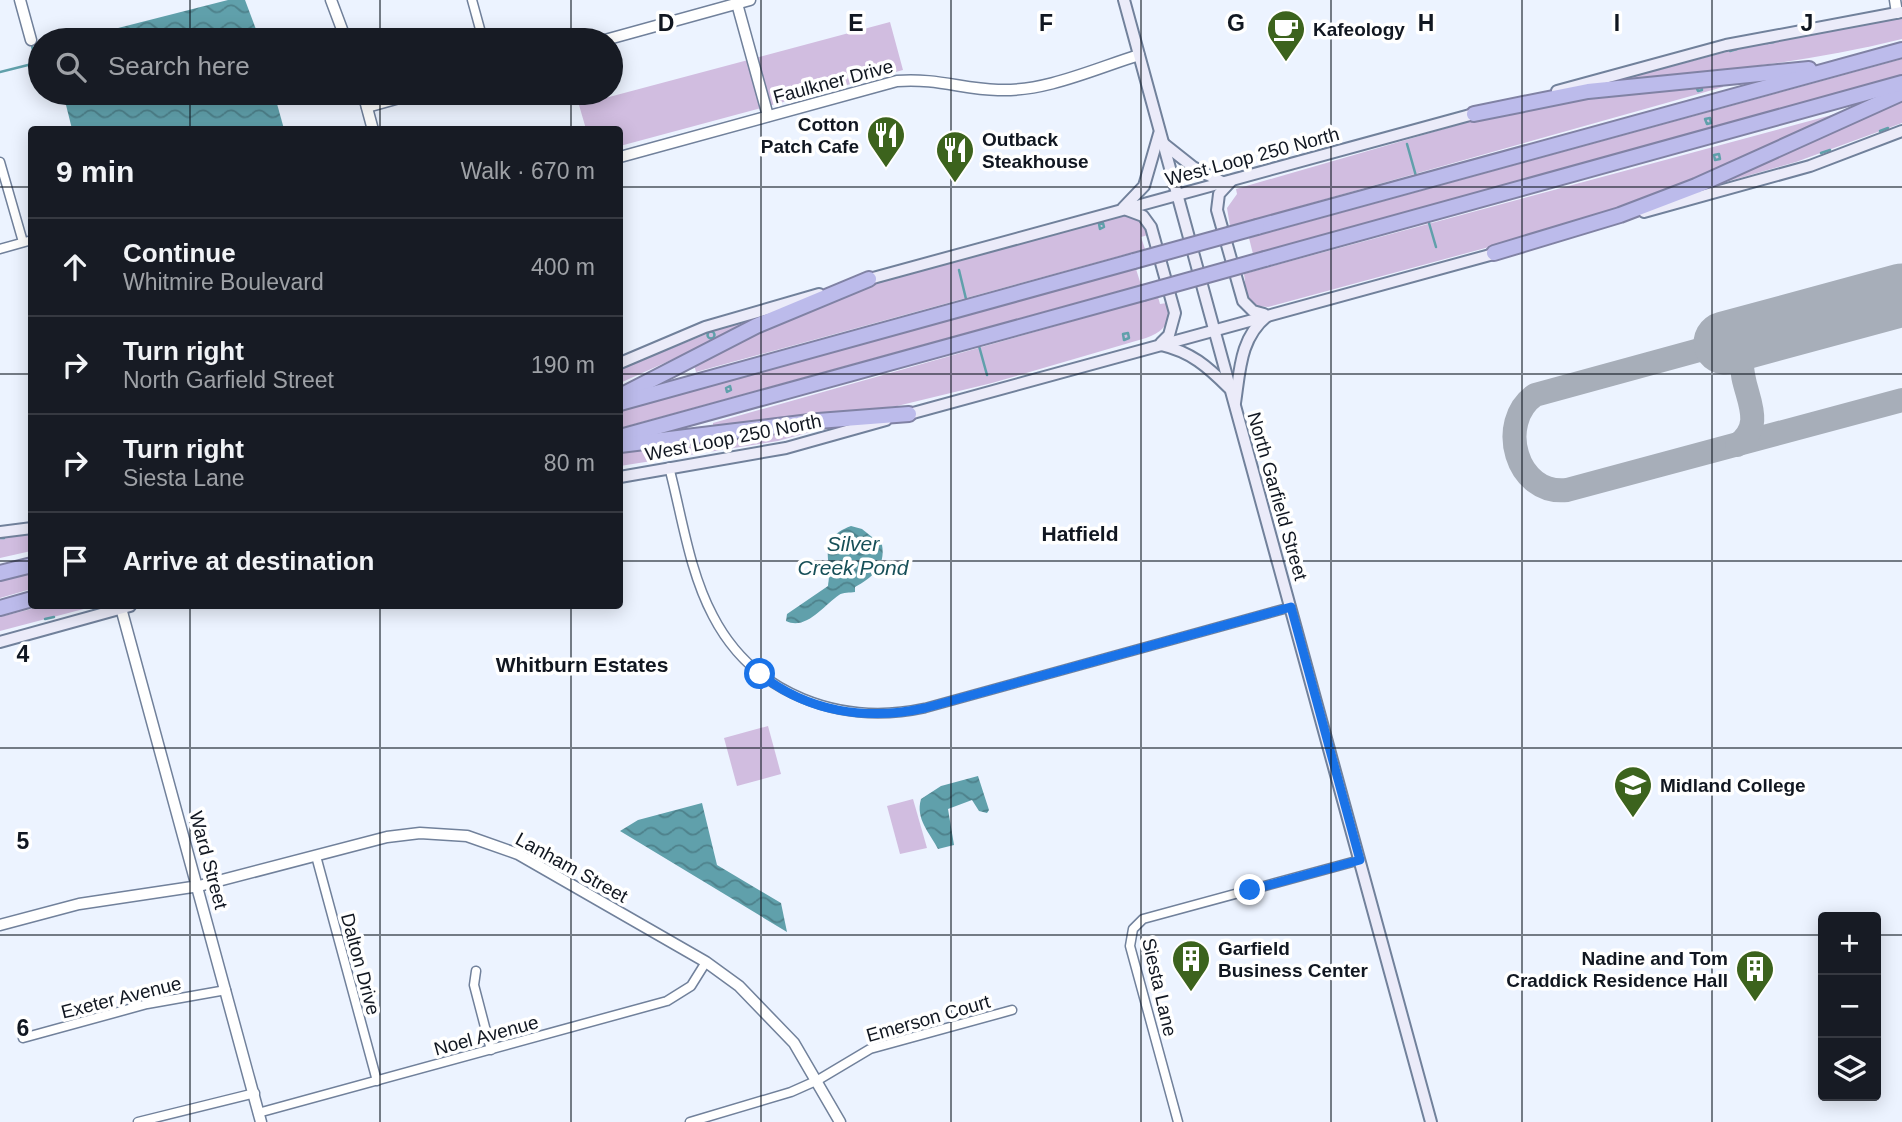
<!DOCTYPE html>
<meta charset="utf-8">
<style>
body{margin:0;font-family:Helvetica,sans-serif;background:#20242c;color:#f1f3f6}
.controls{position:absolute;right:21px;bottom:21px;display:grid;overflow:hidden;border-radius:7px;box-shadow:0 4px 18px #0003}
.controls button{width:63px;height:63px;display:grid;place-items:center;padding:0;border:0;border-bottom:2px solid #363941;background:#171b24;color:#f1f3f6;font:35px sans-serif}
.stop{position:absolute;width:21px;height:21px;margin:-16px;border:5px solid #1a73e8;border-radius:50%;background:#fff}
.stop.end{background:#1a73e8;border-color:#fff;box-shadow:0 2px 7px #0008}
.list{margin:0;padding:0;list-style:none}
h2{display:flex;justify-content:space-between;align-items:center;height:91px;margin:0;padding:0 28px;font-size:30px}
h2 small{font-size:23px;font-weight:400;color:#9ea1a6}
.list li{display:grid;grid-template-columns:46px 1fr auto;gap:21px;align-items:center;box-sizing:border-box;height:98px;padding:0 28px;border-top:2px solid #363941}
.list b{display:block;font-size:26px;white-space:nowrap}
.list p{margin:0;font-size:23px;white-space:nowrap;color:#9ea1a6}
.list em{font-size:23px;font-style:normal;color:#9ea1a6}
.icon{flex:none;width:38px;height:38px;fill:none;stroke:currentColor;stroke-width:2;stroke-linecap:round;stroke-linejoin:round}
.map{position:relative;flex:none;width:1902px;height:1122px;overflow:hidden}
.search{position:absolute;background:#171b24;box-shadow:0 4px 18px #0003;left:28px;top:28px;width:595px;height:77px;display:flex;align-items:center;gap:18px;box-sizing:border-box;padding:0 24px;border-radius:38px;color:#9ea1a6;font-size:26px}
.panel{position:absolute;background:#171b24;box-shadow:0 4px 18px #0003;left:28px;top:126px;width:595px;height:483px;border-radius:7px}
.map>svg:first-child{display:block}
.green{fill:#d1bde0}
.water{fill:url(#water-waves)}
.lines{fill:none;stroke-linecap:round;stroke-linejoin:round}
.stream{stroke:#60a0ab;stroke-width:2.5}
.taxiway{stroke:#a7aeb9;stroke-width:24}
.runway{stroke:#a7aeb9;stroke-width:63}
.minor-casing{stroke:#71819b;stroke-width:11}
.tertiary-casing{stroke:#71819b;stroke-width:13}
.secondary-casing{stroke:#71819b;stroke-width:14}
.motorway-casing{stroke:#8082a4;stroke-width:18}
.minor{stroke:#fff;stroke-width:8}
.tertiary{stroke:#fff;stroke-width:10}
.secondary{stroke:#ebebf9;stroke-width:10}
.motorway{stroke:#bcbbeb;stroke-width:14}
.motorway-bridge-casing{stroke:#8082a4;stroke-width:18;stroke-linecap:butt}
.motorway-bridge{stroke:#bcbbeb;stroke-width:14}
.route{stroke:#1a73e8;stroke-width:9}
.grid{fill:none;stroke:#111721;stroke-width:2;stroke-opacity:0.55}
.labels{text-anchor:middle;stroke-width:7;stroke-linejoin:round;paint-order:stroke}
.poi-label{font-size:19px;font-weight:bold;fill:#111721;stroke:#fff;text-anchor:start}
.street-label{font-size:19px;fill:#111721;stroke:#fff}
.neighbourhood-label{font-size:21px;font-weight:bold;fill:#111721;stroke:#fff}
.water-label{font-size:21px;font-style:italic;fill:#164f58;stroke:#fff}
.grid-label{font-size:23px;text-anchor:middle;font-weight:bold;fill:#111721;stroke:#fff;stroke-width:7;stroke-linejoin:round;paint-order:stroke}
</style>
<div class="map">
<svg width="1902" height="1122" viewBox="0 0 1902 1122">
<defs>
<pattern id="water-waves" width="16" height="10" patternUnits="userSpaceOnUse" patternTransform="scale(1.75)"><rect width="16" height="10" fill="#60a0ab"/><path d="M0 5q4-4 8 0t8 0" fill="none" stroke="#4e818b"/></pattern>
</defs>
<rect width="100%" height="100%" fill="#ecf3ff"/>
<g class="green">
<path d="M1902,17V39C1813,61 1723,71 1631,80V77L1730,51Z"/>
<polygon points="890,22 903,70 620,146 620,130 586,129 579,105"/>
<polygon points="1902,59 1902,77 1253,254 1249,238"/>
<polygon points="1722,81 1723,87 1230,226 1227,208 1237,194 1236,189 1499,113 1556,101"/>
<polygon points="1902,101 1902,123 1796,162 1722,183 1721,179"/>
<polygon points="1839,113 1700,178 1607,215 1268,307 1251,305 1240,283 1245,281 1244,274 1269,267"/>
<path d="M1124,215C1137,215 1144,224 1148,235L1141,237L1145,249L696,372L693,361L825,302L880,282Z"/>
<polygon points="1136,269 1141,285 620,428 620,411"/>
<path d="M1158,297L1160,304L1167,303C1173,321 1164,332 1146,338L992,383L897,406L713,429V423Z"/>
<polygon points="770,312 771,315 620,383 620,369 719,329"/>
<polygon points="813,428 814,431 778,441 620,466 620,453"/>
<polygon points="31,533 31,551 0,558 0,538"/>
<polygon points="31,572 31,589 0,598 0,580"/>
<polygon points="43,606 95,606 0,631 0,617"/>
<polygon points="768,726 781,774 737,786 724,738"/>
<polygon points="913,799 927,848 900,854 887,806"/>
</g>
<g class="water">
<polygon points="228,0 245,0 260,40 71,40"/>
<polygon points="63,93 274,93 284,129 72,129"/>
<path d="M851,526L862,529L882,545C886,566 872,578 855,587V592C850,593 843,592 839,595C824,605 806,631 786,621L787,614L828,586C834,560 814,540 851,526Z"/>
<path d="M978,776L989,810L987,813L979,811L972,800L948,809L954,845L938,849C930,833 915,819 921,799L941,786Z"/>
<polygon points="702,803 717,865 781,903 787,932 620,831 638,820"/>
</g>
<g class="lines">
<g class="stream">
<polyline points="1767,43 1774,42"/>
<polyline points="32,46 36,63"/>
<polyline points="1730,51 1737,49"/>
<polyline points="0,72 36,63 40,74"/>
<polygon points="1701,85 1702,90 1698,91 1696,87"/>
<polygon points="1710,118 1711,123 1707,124 1705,119"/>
<polyline points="1880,131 1888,128"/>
<polyline points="1407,144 1416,176"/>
<polyline points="1821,153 1830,150"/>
<polygon points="1719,154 1720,159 1715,160 1714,155"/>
<polygon points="1103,223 1104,227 1100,229 1099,224"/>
<polyline points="1429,223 1436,247"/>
<polyline points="959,270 966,299"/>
<circle cx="711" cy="335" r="3.5"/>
<polygon points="1128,333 1129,338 1124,340 1123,334"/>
<polyline points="979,346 987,375"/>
<polygon points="730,386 731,390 727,392 726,388"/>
<polygon points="744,437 745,442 740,443 740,438"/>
<polyline points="0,538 4,538"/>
<polyline points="45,619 54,617"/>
</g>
<g class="taxiway">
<path d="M1725,343L1535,395C1496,422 1516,496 1567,490L1902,400"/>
<path d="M1737,445C1781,414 1711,368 1761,333"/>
</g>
<polyline class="runway" points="1725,343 1902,295"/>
<defs>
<g id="minor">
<polyline points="472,0 483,40"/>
<polyline points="0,162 23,242"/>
<polyline points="0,249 32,240"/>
<path d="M669,467C682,516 689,571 713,616C754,695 841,726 925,708L1291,607"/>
<polyline points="316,856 377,1081"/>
<polyline points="476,971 474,985 491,1050"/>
<polyline points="23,1038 147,1004 226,990"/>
<polyline points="258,1113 667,1001 691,986 706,962"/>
<polyline points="138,1122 255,1093"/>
<polyline points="690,1122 791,1092 818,1080 870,1049 1012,1010"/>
<polyline points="1178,1122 1130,946 1133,929 1143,919 1360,860"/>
</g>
<g id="tertiary">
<polyline points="20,0 31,40"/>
<polyline points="331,0 346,40"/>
<polyline points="736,0 768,116"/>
<polyline points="1895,0 1897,13"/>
<polyline points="605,40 750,0"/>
<polyline points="363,93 373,130"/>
<polyline points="367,107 417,93"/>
<path d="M620,157L897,81C937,78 962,89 998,90C1045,92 1094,69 1139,55"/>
<polyline points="121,608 261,1122"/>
<polyline points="0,925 79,904 199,886 387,837 420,833 467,836 518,854 706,962 739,986 794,1043 840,1122"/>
</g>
<g id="secondary">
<polyline points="1124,0 1431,1122"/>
<polyline points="1557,91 1726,45 1902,12"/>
<polyline points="1164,144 1193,167 1222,182"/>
<polyline points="1231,181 1219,194 1217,210 1243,301 1253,311 1264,314"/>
<polyline points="1123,208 1144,186 1159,134"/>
<polyline points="1127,210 1143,216 1151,227 1175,313 1169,335 1161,343"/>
<polyline points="1644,212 1810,166 1902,131"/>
<polyline points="862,281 1481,112"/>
<path d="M1161,345C1191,352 1207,366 1229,388"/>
<polyline points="620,363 705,327 819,294"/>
<path d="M1235,403C1240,370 1240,338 1267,316"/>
<polyline points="902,416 1501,252"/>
<polyline points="620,477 786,448 886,420"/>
<polyline points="0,532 32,528"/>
<polyline points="0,642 130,606"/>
</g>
<g id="motorway">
<polyline points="1474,114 1588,91 1809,69"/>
<polyline points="1257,227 1902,50"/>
<polyline points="1494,253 1620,215 1696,186 1902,93"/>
<polyline points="1265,259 1902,83"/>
<polyline points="624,394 756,326 869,279"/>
<polyline points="620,403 1134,261"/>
<polyline points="620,437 1143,293"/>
<polyline points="620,445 818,421 909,414"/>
<polyline points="0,573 32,565"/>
<polyline points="0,608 32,599"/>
</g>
</defs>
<use href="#minor" class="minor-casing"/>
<use href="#tertiary" class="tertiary-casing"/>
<use href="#secondary" class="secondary-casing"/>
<use href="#motorway" class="motorway-casing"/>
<use href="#minor" class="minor"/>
<use href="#tertiary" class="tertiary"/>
<use href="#secondary" class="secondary"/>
<use href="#motorway" class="motorway"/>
<defs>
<g id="motorway-bridge">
<polyline points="1134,261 1257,227"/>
<polyline points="1143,293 1265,259"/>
</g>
</defs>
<use href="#motorway-bridge" class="motorway-bridge-casing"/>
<use href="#motorway-bridge" class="motorway-bridge"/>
</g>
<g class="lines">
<path class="route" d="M760,674C808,712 866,721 925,708L1291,607L1360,860L1250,890"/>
</g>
<path class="grid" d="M190,0V40M380,0V40M571,0V40M761,0V1122M951,0V1122M1141,0V1122M1331,0V1122M1522,0V1122M1712,0V1122M190,93V130M380,93V130M571,93V130M0,187H32M620,187H1902M0,374H32M620,374H1902M0,561H32M620,561H1902M190,606V1122M380,606V1122M571,606V1122M0,748H1902M0,935H1823M1876,935H1902"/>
<defs>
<symbol id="cafe-pin" viewBox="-11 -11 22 30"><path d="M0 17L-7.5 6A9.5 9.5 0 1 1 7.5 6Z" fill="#3c631d" stroke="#fff"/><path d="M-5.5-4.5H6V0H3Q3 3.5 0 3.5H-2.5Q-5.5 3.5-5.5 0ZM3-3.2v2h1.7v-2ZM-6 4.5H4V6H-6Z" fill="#fff"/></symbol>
<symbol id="restaurant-pin" viewBox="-11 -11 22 30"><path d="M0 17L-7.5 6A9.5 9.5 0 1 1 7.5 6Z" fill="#3c631d" stroke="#fff"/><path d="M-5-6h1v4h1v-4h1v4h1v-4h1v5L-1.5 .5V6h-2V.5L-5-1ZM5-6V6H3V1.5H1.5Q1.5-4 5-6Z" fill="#fff"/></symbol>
<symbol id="university-pin" viewBox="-11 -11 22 30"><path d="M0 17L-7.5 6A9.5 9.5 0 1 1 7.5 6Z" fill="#3c631d" stroke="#fff"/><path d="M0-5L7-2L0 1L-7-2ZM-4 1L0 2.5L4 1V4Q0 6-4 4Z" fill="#fff"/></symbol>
<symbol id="building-pin" viewBox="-11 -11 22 30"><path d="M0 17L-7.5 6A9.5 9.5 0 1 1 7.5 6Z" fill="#3c631d" stroke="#fff"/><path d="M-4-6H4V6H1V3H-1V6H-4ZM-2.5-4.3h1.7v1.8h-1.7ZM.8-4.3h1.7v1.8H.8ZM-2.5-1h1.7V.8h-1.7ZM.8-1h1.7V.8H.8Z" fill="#fff"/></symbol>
</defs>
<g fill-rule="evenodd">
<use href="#cafe-pin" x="1264" y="7" width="44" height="60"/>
<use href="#restaurant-pin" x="864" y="113" width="44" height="60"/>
<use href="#restaurant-pin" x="933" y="128" width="44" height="60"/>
<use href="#university-pin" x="1611" y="763" width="44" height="60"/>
<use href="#building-pin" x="1169" y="937" width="44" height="60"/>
<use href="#building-pin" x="1733" y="947" width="44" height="60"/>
</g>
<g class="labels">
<g class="poi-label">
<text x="1313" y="36">Kafeology</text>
<text x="859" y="131" text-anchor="end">Cotton<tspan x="859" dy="22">Patch Cafe</tspan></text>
<text x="982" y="146">Outback<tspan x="982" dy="22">Steakhouse</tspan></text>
<text x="1660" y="792">Midland College</text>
<text x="1218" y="955">Garfield<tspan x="1218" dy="22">Business Center</tspan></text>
<text x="1728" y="965" text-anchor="end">Nadine and Tom<tspan x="1728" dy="22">Craddick Residence Hall</tspan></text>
</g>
<g class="street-label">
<text transform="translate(833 81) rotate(-15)" y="7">Faulkner Drive</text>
<text transform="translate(1252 156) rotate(-15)" y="7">West Loop 250 North</text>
<text transform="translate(733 437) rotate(-11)" y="7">West Loop 250 North</text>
<text transform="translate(1278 496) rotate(74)" y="7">North Garfield Street</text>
<text transform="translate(209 860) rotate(75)" y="7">Ward Street</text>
<text transform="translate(572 867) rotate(29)" y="7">Lanham Street</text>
<text transform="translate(361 964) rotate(75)" y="7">Dalton Drive</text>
<text transform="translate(1160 987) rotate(77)" y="7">Siesta Lane</text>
<text transform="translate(121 997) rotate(-14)" y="7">Exeter Avenue</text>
<text transform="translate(928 1018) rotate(-16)" y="7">Emerson Court</text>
<text transform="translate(486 1035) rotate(-15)" y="7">Noel Avenue</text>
</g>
<g class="neighbourhood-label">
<text x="1080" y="541">Hatfield</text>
<text x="582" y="672">Whitburn Estates</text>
</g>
<g class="water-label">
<text x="853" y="551">Silver<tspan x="853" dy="24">Creek Pond</tspan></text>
</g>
</g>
<g class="grid-label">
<text x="666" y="31">D</text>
<text x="856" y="31">E</text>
<text x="1046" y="31">F</text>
<text x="1236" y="31">G</text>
<text x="1426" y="31">H</text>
<text x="1617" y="31">I</text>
<text x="1807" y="31">J</text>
<text x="23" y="662">4</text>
<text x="23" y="849">5</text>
<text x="23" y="1036">6</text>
</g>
</svg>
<div class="controls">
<button>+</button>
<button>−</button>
<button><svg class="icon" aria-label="layers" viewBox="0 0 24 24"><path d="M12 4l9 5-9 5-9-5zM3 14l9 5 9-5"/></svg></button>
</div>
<div class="stop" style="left:760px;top:674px"></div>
<div class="stop end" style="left:1250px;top:890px"></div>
<div class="search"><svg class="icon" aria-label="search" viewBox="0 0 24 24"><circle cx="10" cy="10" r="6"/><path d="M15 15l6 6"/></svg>Search here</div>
<section class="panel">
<h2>9 min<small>Walk · 670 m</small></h2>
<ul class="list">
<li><svg class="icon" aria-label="ahead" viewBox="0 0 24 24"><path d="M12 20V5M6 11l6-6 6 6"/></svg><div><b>Continue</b><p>Whitmire Boulevard</p></div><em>400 m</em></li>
<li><svg class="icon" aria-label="right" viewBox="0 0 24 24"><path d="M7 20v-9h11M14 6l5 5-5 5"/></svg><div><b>Turn right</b><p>North Garfield Street</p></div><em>190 m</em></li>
<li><svg class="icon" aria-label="right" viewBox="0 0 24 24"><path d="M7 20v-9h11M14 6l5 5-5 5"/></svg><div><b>Turn right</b><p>Siesta Lane</p></div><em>80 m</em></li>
<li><svg class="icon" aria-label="arrive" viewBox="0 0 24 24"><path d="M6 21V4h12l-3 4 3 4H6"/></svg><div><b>Arrive at destination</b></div></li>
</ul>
</section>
</div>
